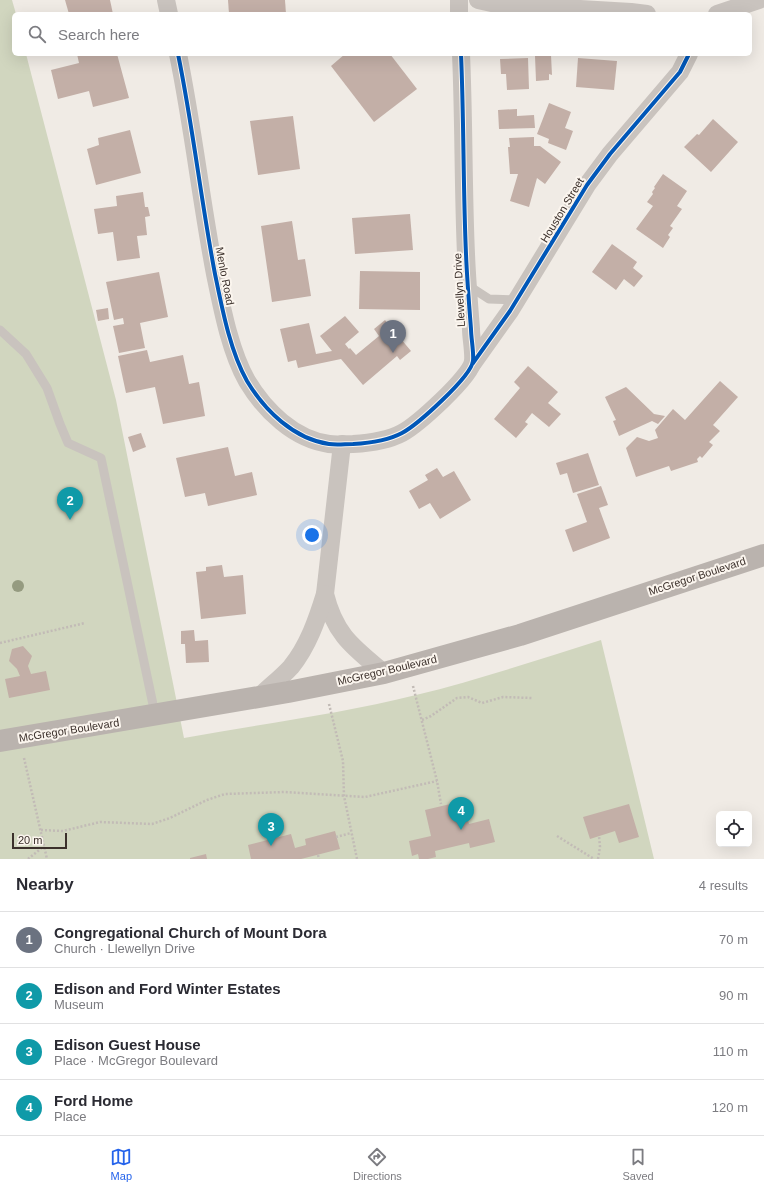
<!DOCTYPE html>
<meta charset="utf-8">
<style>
body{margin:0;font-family:Helvetica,sans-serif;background:#f7f7f7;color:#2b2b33}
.controls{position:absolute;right:12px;bottom:12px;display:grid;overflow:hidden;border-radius:6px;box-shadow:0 4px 16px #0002}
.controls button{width:36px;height:36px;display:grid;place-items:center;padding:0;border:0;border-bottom:1px solid #e1e1e2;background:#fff;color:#2b2b33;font:20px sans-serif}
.scale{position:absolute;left:12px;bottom:10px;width:55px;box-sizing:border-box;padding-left:4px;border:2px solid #3b302b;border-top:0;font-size:11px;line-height:14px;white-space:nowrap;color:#3b302b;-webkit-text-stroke:3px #fbf5ee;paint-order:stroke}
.you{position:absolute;left:312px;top:535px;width:14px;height:14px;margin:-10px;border:3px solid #fff;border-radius:50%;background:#1a73e8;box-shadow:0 0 0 6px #1a73e833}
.badge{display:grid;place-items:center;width:26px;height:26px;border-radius:50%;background:#2563eb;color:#fff;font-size:13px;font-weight:700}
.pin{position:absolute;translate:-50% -33px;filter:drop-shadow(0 1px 2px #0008)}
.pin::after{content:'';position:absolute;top:21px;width:14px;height:12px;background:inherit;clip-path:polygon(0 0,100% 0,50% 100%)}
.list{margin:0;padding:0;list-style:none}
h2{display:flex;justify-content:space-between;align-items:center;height:52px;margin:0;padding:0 16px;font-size:17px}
h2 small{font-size:13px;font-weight:400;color:#7c7c81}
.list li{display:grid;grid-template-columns:26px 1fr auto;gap:12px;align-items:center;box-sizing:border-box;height:56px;padding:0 16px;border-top:1px solid #e1e1e2}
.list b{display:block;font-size:15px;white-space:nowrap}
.list p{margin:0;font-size:13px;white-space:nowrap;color:#7c7c81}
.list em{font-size:13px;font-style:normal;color:#7c7c81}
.icon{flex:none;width:22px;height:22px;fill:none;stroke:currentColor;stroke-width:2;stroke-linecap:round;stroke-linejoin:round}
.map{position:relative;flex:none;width:764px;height:859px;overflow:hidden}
.search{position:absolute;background:#fff;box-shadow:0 4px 16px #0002;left:12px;right:12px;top:12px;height:44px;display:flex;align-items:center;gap:10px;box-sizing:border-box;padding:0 14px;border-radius:6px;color:#7c7c81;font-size:15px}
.sheet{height:276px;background:#fff}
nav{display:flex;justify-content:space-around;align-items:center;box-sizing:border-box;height:56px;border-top:1px solid #e1e1e2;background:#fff;font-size:11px;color:#7c7c81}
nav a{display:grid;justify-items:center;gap:2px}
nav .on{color:#2563eb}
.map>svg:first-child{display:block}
.green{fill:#d1d6bf}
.building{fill:#c3afa7}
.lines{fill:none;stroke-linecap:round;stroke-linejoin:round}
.path{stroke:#c2bbb6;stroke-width:2.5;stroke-dasharray:2 2;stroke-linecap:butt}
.service{stroke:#c9c3be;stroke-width:9}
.minor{stroke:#c9c3be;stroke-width:18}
.secondary{stroke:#bab3ae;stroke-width:22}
.cycleway-casing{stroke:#fbf5ee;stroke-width:6}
.cycleway{stroke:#0057b8;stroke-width:4}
.tree{fill:#959b80}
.labels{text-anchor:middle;stroke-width:4;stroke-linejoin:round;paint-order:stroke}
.street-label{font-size:11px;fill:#3b302b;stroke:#fbf5ee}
</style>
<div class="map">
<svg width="764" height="859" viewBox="0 0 764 859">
<rect width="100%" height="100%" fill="#f0ebe5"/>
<path class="green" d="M0,0H12L16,14H14V54H26L116,400L184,738C261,724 340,714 416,695C478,680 540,659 601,640L654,859H0Z"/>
<g class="building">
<polygon points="65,0 110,0 113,14 69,14"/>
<polygon points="228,0 285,0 286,14 229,14"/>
<polygon points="77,54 117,54 129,98 93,107 89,91 58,99 51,70 79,63"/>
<polygon points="345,54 390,54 417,89 374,122 331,66"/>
<polygon points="551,55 552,75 549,74 549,80 536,81 535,56"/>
<polygon points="528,58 529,89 507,90 506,74 501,74 500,59"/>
<polygon points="578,58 617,61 614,90 576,87"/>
<polygon points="549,103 571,112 565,128 573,131 566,150 548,143 549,139 537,134"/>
<polygon points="517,109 517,116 534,115 535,128 499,129 498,110"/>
<polygon points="293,116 300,169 258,175 250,121"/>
<polygon points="713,119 738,142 711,172 684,147 697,134 699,135"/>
<polygon points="130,130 141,173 96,185 87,149 99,145 98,138"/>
<polygon points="534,137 534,146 540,146 561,162 545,184 537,178 529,207 510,201 518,174 510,174 508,147 510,147 509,138"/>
<polygon points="663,174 687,191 677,206 682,209 670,226 673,228 668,235 670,237 663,248 636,229 653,206 647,202 653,194 652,192 655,188 654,187"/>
<polygon points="143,192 145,207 148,207 150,216 145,217 147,235 137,236 140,258 117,261 113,232 98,234 94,209 117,206 116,196"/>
<polygon points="410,214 413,250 355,254 352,218"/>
<polygon points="292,221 298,260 305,259 311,296 272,302 261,226"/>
<polygon points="612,244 637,262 633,268 643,276 634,287 624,279 616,290 592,272"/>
<polygon points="360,271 420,272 420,310 359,309"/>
<polygon points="159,272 168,317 140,323 145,348 119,353 113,326 124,324 123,318 114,320 106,282"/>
<polygon points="108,308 109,319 98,321 96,310"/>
<polygon points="345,316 359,332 345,344 349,349 350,348 356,355 379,336 374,329 385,320 411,351 400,360 397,356 363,385 341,359 298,368 296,360 288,362 280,329 309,323 316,354 332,351 320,336"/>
<polygon points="147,350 150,362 183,355 189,384 199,382 205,416 163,424 155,387 126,393 118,356"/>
<polygon points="528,366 558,392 548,403 561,414 549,427 532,413 525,422 528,424 516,438 494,419 520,388 514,382"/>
<polygon points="720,381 738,397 713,425 720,431 709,442 713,445 702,458 700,456 697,459 698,462 671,471 669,466 636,477 626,448 637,437 649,441 658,438 655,430 673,409 685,420"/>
<polygon points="626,387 654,414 665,416 658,424 652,421 619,436 613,421 616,420 605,397"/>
<polygon points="141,433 146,447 133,452 128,437"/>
<polygon points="228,447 235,476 252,472 257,495 208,506 205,493 185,497 176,458"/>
<polygon points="588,453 599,485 573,493 567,473 560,475 556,463"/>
<polygon points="437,468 443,477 454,471 471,500 440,519 430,503 419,509 409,491 428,480 425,475"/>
<polygon points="601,486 608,505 599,508 610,538 573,552 565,530 587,522 577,494"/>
<polygon points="222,565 224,577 243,575 246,614 201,619 196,572 206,571 206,567"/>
<polygon points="194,630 195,641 208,640 209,662 186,663 185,644 181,644 181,631"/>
<polygon points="23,646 32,656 28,666 31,674 46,671 50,690 9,698 5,679 20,676 17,669 9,661 12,649"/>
<polygon points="463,801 469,824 489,819 495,842 470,848 469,843 435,851 436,857 428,859 419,859 418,854 412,856 409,841 431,836 425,810"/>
<polygon points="629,804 639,837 619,843 615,831 590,839 583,817"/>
<polygon points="335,831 340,849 301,859 251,859 248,845 291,834 295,848 306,845 305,839"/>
<polygon points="206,854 207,859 190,859 190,858"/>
</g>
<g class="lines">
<g class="path">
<polyline points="0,643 85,623"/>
<polyline points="413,686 437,781 441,804"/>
<polyline points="329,704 343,761 344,796 357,859"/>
<polyline points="422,720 431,716 457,698 468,697 482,703 503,697 532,698"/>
<polyline points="24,758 47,859"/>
<polyline points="41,830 63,831 100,822 152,824 170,818 207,800 225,794 285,792 365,797 437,781"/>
<polyline points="557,836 594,859"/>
<polyline points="336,837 351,833"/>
<polyline points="318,855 319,859"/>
<polyline points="28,859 44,846"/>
<polyline points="598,859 600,847 599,836"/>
</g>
<g class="service">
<polyline points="469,286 489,299 517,300"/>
<polyline points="0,330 26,354 47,388 60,424 68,443 101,458 155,714"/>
</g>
<g class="minor">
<polyline points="166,0 169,14"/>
<polyline points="459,0 459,14"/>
<polyline points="478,0 496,4 631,12 647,14"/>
<polyline points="717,14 759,0"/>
<path d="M178,54C193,127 201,201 215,274C222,308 230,351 247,381C265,411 294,439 329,444C337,445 345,444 353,444C370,443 387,441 402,433C417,425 471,377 473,361C474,352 471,338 471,329C469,304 467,279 466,254C463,188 464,121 461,54"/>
<polyline points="473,363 510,311 587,185 610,154 680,72 689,54"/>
<path d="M342,444L325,594C335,635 353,647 384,673"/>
<path d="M259,697C269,687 281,678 291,667C308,646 317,620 325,594"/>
</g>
<polyline class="secondary" points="0,741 288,692 384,673 520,635 764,555"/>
<defs>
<g id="cycleway">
<path d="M178,54C193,127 201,201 215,274C222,308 230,351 247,381C265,411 294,439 329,444C337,445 345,444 353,444C370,443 387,441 402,433C417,425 471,377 473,361C474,352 471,338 471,329C469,304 467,279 466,254C463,188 464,121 461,54"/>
<polyline points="473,363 510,311 587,185 610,154 680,72 689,54"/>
</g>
</defs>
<use href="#cycleway" class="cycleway-casing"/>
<use href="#cycleway" class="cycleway"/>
</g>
<circle class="tree" cx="18" cy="586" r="6"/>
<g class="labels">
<g class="street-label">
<text transform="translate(562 210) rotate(-59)" y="4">Houston Street</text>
<text transform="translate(225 276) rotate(79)" y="4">Menlo Road</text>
<text transform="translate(459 290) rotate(-93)" y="4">Llewellyn Drive</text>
<text transform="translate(697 576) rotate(-18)" y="4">McGregor Boulevard</text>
<text transform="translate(387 670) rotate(-13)" y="4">McGregor Boulevard</text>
<text transform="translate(69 730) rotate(-9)" y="4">McGregor Boulevard</text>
</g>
</g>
</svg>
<div class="controls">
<button><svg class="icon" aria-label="locate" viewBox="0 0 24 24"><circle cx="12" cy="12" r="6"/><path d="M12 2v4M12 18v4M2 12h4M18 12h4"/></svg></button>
</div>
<div class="scale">20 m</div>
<div class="you"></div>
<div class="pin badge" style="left:393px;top:353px;background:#6b7280">1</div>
<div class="pin badge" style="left:70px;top:520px;background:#0f9aa8">2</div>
<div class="pin badge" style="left:271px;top:846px;background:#0f9aa8">3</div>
<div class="pin badge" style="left:461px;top:830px;background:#0f9aa8">4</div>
<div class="search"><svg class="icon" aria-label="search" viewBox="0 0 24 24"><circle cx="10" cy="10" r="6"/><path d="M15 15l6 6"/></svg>Search here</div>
</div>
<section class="sheet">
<h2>Nearby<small>4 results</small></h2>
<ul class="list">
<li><span class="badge" style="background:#6b7280">1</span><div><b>Congregational Church of Mount Dora</b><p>Church · Llewellyn Drive</p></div><em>70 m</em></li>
<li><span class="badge" style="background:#0f9aa8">2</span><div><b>Edison and Ford Winter Estates</b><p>Museum</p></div><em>90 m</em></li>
<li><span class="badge" style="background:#0f9aa8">3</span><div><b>Edison Guest House</b><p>Place · McGregor Boulevard</p></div><em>110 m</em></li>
<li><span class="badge" style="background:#0f9aa8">4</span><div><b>Ford Home</b><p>Place</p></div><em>120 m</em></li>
</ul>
</section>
<nav>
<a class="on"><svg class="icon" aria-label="map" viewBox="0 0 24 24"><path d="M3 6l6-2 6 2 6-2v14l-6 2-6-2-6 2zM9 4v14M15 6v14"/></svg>Map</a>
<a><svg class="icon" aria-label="directions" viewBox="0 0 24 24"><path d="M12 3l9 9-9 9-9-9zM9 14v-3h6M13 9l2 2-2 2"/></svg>Directions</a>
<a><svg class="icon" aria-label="saved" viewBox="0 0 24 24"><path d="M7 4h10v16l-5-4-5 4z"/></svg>Saved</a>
</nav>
